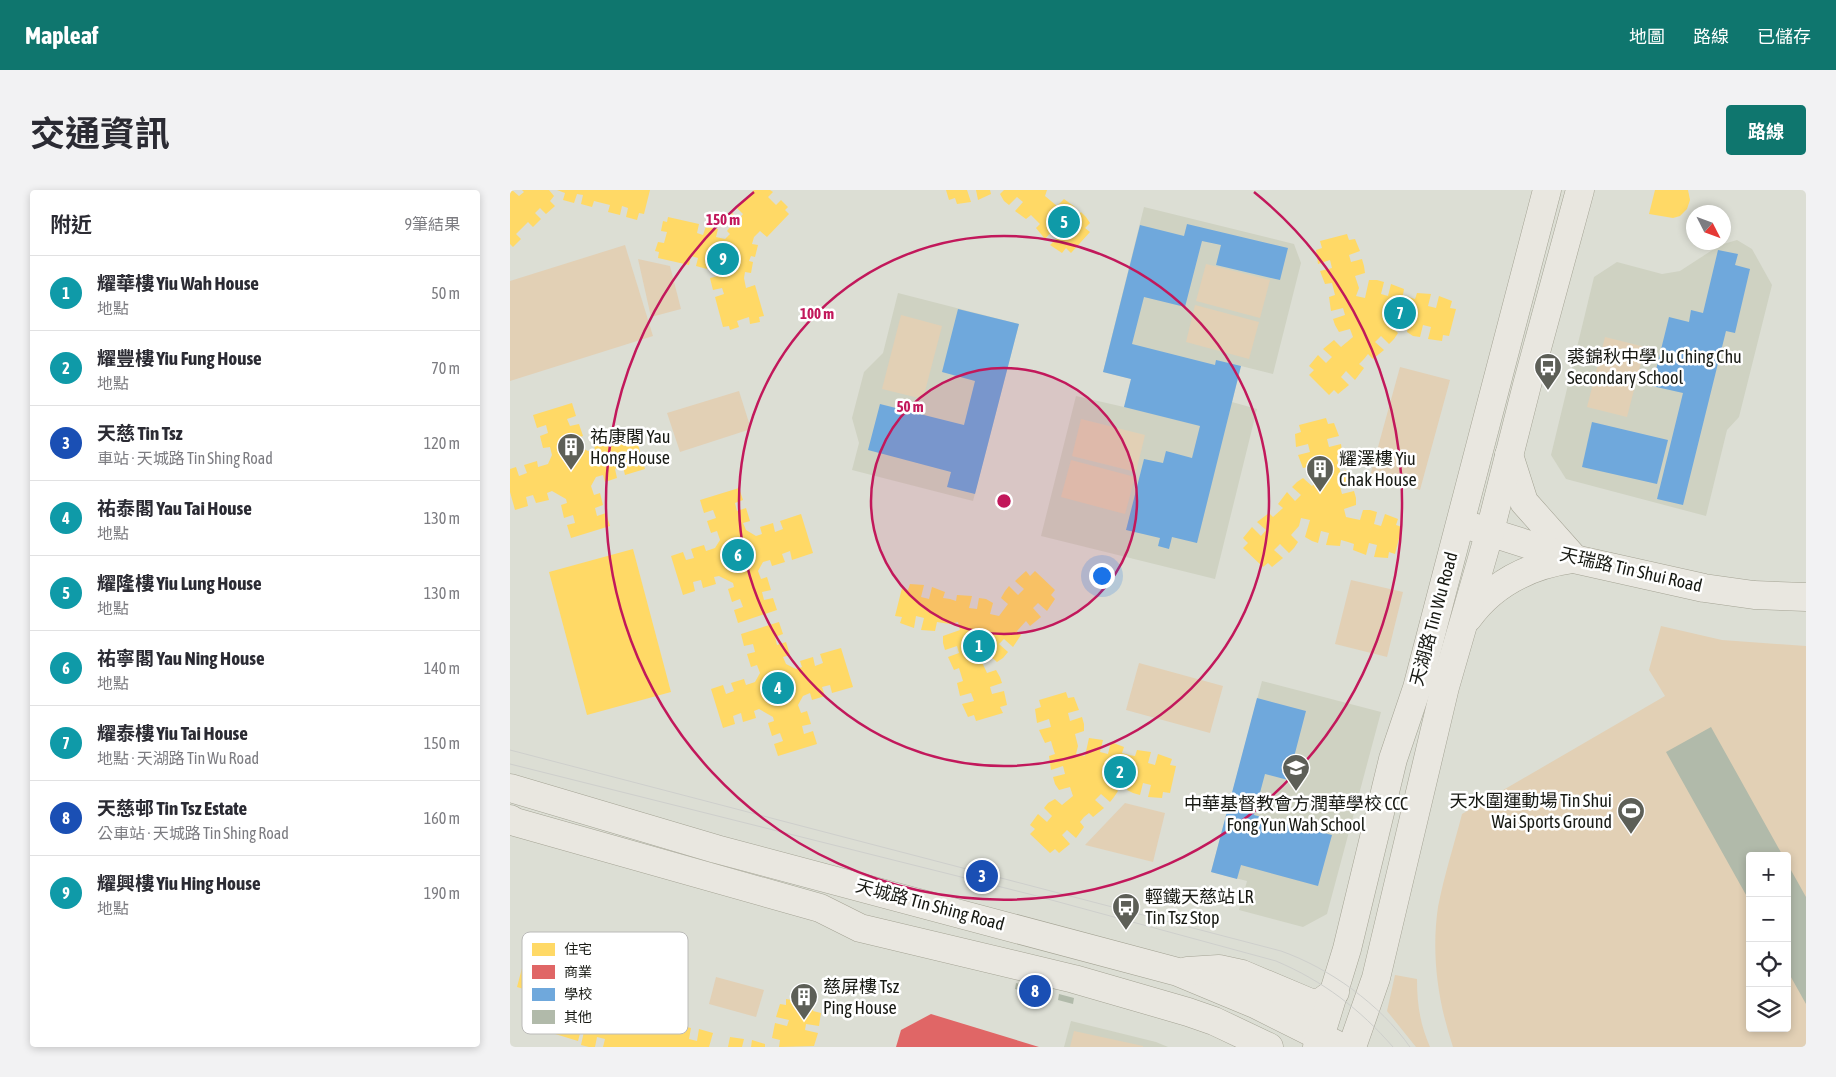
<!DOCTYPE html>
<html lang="zh-TW">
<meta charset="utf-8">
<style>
body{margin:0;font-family:"Asap Condensed","Noto Sans TC",sans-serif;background:#f2f2f3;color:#2b2b33}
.controls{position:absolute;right:15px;bottom:15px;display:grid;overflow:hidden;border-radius:5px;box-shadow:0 2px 8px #0003}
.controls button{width:45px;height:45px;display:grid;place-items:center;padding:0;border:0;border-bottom:1px solid #e1e1e2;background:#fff;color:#2b2b33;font:25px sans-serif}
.compass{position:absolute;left:1176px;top:15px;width:45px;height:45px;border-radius:50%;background:#fff;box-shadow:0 2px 8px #0003;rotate:132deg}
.you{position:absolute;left:591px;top:385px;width:18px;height:18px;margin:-12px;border:4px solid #fff;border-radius:50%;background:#1a73e8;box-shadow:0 0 0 8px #1a73e833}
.badge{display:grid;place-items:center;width:32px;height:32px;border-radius:50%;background:#0f766e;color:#fff;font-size:16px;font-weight:700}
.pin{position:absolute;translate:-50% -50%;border:2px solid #fff;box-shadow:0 1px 5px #0006}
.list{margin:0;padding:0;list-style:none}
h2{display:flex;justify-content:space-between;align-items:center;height:65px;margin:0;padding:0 20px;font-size:21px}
h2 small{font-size:16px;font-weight:400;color:#7c7c81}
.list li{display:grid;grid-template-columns:32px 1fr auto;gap:15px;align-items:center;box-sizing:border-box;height:75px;padding:0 20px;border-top:1px solid #e1e1e2}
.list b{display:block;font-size:19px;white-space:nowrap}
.list p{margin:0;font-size:16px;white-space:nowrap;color:#7c7c81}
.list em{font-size:16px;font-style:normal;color:#7c7c81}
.icon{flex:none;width:28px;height:28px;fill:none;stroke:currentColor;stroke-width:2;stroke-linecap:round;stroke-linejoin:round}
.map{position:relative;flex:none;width:1296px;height:857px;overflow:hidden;border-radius:5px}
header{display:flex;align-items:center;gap:30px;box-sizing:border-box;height:70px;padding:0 25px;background:#0f766e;color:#fff}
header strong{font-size:24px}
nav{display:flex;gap:28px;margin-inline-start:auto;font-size:18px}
.intro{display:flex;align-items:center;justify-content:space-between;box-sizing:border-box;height:120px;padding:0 30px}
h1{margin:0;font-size:35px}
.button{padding:12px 22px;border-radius:5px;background:#0f766e;color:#fff;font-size:18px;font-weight:700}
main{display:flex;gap:30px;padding:0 30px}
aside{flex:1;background:#fff;border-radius:5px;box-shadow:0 2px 8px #0003}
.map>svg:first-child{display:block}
.built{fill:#cfd2c2}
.green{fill:#e2d0b5;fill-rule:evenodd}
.homes{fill:#ffd966}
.shops{fill:#e06666}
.schools{fill:#6fa8dc}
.building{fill:#b1baaa}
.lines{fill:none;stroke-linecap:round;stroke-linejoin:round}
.major-casing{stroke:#a4a394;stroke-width:29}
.major{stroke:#e9e7e0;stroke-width:28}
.tram{stroke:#cecfcc;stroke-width:1}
.ring{fill:none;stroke:#c2185b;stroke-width:2.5}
.labels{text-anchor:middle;stroke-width:5;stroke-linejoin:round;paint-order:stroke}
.poi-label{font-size:18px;fill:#181a14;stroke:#fff;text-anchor:start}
.street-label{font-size:18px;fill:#181a14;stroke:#fff}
.key{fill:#fff;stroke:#babab8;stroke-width:1}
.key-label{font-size:14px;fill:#181a14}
.centre{fill:#c2185b;stroke:#fff;stroke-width:2.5}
.ring-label{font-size:15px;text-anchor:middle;font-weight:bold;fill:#c2185b;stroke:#fff;stroke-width:5;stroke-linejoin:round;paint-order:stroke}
</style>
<header>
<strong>Mapleaf</strong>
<nav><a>地圖</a><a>路線</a><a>已儲存</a></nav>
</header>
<div class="intro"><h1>交通資訊</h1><a class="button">路線</a></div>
<main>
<aside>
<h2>附近<small>9筆結果</small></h2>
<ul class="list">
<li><span class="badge" style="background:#0f9aa8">1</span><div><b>耀華樓 Yiu Wah House</b><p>地點</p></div><em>50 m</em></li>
<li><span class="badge" style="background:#0f9aa8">2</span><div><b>耀豐樓 Yiu Fung House</b><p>地點</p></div><em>70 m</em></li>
<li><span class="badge" style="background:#1a4fb4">3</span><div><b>天慈 Tin Tsz</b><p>車站 · 天城路 Tin Shing Road</p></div><em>120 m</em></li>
<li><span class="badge" style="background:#0f9aa8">4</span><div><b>祐泰閣 Yau Tai House</b><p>地點</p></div><em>130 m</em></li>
<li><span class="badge" style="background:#0f9aa8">5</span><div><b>耀隆樓 Yiu Lung House</b><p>地點</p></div><em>130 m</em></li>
<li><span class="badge" style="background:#0f9aa8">6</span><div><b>祐寧閣 Yau Ning House</b><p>地點</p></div><em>140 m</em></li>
<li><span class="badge" style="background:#0f9aa8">7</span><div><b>耀泰樓 Yiu Tai House</b><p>地點 · 天湖路 Tin Wu Road</p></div><em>150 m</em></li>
<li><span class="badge" style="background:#1a4fb4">8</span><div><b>天慈邨 Tin Tsz Estate</b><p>公車站 · 天城路 Tin Shing Road</p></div><em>160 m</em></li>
<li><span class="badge" style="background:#0f9aa8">9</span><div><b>耀興樓 Yiu Hing House</b><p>地點</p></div><em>190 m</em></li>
</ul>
</aside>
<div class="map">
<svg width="1296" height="857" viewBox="0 0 1296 857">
<rect width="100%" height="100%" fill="#dcded4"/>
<g class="built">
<polygon points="634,17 784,54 791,73 763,184 731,176 722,212 747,219 705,389 531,346 566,206 614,217 621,189 593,182"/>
<polygon points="1227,50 1242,59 1262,95 1229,227 1217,240 1196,326 1056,289 1041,265 1084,87 1107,72 1152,84 1170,81 1210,55"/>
<polygon points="388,103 509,134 463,311 342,280 349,253 342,228 354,182 373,163"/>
<polygon points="752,491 871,522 817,724 793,737 729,720 737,691 701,682"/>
<polygon points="561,831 646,852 658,857 554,857"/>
</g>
<g class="green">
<polygon points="115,55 143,146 0,191 0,91"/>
<polygon points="128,69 160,76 171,119 141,127"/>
<polygon points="696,74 760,90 750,128 686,111"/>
<polygon points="685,115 749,132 739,169 676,152"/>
<polygon points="391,125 432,136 413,209 372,199"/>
<polygon points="1095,147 1135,157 1117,227 1077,217"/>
<polygon points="890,177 940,190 910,300 860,286"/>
<polygon points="229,201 241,239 170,262 157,223"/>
<polygon points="571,229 635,245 626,282 562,266"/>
<polygon points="561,270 625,287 615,324 551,307"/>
<polygon points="841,390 893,402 877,467 825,454"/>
<path d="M1151,436L1212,450L1296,456V857H943C928,812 921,765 928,717C934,686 944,655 952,624L1155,506L1139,480ZM1240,666H1277V838H1240Z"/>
<polygon points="629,473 713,496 700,543 616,520"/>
<polygon points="615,613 655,623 643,672 575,655"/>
<path d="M885,785L907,789C907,814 910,834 920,857H906L877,821Z"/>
<polygon points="206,787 254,800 246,827 199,814"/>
<polygon points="564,841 633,856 633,857 560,857"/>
</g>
<g class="homes">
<polygon points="2,0 9,6 14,2 12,0 39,0 44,6 40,11 45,16 36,24 30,18 25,23 31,29 23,37 18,32 6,44 11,49 3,57 0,54 0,2"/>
<polygon points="47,0 140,0 134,24 129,23 127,30 116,27 118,18 112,16 110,25 98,22 100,15 84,11 82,17 71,14 73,5 67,4 64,13 53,10 55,3"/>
<polygon points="244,0 260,0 263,2 258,7 266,15 271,10 278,17 275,20 279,24 257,47 250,41 244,47 242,54 248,55 245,67 241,66 239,71 243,72 241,83 235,82 234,88 236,98 245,95 254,126 249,127 250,132 240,134 239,127 227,131 229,137 220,140 219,136 213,137 205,107 214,104 212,98 203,100 200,88 208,86 207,82 211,81 208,73 200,71 197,79 186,76 188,68 181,66 179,75 148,68 149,62 145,61 148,52 154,53 157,42 151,41 153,31 157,32 158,27 189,34 187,43 193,45 196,36 208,39 206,47 215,49 220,44 217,41 220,37 214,32 222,23 229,29 233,24 227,18"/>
<polygon points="436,0 457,0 461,12 447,14 445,8 439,10"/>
<polygon points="466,0 480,0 481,4 468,10"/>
<polygon points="494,0 537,0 535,6 547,16 554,9 565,17 557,26 562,31 571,22 576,27 580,33 575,38 580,42 561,63 556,58 552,63 540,55 549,46 543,40 535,49 526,38 530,34 521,25 516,29 505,21 513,12 507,7 499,15 494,11 490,4"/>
<polygon points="1145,0 1178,0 1180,10 1177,19 1170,26 1163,28 1139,24"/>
<polygon points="837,44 839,50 845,49 850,61 839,65 841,72 852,69 854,76 855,83 845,86 849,98 846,106 855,108 859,90 867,90 874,92 871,104 878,106 881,94 894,99 893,105 905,109 907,103 921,104 918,116 926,118 929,106 942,111 940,118 946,119 939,146 933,145 932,151 918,149 921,137 913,135 910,147 903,146 897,142 899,132 885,127 879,134 888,143 884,149 879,154 871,146 865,152 874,160 863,169 858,164 854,169 849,174 854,178 845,190 836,181 831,187 839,195 828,204 824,200 819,205 799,185 804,180 799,176 808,165 816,173 822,167 813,159 824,150 831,157 843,147 840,139 829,142 825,135 823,129 835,125 833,118 821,121 819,107 825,105 822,93 815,94 810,81 822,78 820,70 808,74 806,60 812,58 810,51"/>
<polygon points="62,213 66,226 57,229 60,236 69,234 73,246 66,248 68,256 78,261 85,259 83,253 96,249 98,257 106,255 103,246 124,240 135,279 115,285 113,277 105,279 107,288 95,292 93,285 86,287 81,296 84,305 90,303 93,315 85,318 87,326 96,323 100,336 61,348 57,335 65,333 63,325 54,328 51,315 57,313 56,309 42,301 37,303 39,310 26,313 23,305 16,307 18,316 5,320 0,302 0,279 6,277 9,286 17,283 14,275 27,271 28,277 38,274 42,265 40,257 33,258 30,246 38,243 36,235 27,238 23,225"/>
<polygon points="816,228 818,234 824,233 829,246 817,249 819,257 831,254 833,268 827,269 829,276 830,282 836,280 842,293 830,297 832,304 844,301 846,308 846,315 834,319 836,327 850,330 853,320 860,320 867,322 864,334 871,336 875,324 888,329 886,335 892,337 885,364 879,362 878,368 864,367 867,355 859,353 856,365 843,360 844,354 838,352 831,350 830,356 816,355 819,343 811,341 808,353 802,351 795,347 800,330 791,328 789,336 781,345 788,352 784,358 779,363 770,354 764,360 773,368 762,377 758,373 753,377 733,358 738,353 733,348 742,337 751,346 756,340 747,332 759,323 763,327 773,318 768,314 777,302 785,311 791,305 782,297 787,292 793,288 802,296 808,290 803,276 793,278 788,265 800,262 798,254 786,257 785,244 791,242 789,235"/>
<polygon points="229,298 233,310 225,313 227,321 236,318 240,331 233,333 236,340 246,346 252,344 250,337 263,333 265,342 273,339 270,331 291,324 303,363 282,370 280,361 272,364 275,372 262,376 260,370 253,372 248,381 251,389 257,387 261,400 252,402 254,410 263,408 267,420 228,433 224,420 233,417 230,409 222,412 218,399 224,397 223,393 209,386 204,387 206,394 193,398 191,390 183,392 185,401 173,405 161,366 173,362 176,370 184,368 181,359 194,355 196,361 205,358 210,350 207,341 201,343 197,331 206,328 203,320 194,323 190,310"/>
<polygon points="123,359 161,502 77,525 39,382"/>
<polygon points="516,381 520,386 525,381 545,400 541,405 545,409 537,421 528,413 523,418 531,427 520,436 516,431 507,441 511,445 503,457 494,449 489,454 498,462 493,468 487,472 477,463 471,470 477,483 486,480 490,487 492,493 480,497 482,504 494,501 497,515 490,517 493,523 466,531 464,525 458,527 452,514 464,511 461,503 450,506 447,493 453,491 449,478 444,480 438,467 449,463 447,456 435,460 433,453 433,446 450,440 448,432 440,434 427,432 425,441 411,440 414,428 406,426 404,438 390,433 392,427 385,426 392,398 398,400 400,394 414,395 411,407 419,409 422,397 435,402 433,408 440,409 446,411 447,405 462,406 459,418 467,419 469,408 476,409 483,413 480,424 489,426 498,414 491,408 495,401 499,396 508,405 514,399 505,391"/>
<polygon points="269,432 273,444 265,447 267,455 276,452 280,465 273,467 276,474 286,479 292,477 290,471 303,467 305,476 313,473 310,464 331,458 343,497 322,503 320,495 312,497 315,506 302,510 300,503 293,506 288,515 291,523 297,521 301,534 292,536 294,544 303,541 307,554 268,566 264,554 273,551 270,543 262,546 258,533 264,531 263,527 249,519 244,521 246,528 233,532 231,523 223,526 225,534 213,538 201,499 213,495 216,504 224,501 221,493 234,489 236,495 245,492 250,483 247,475 241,477 237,464 245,462 243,454 234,456 231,444"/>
<polygon points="556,502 558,508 564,507 569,520 558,523 560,531 572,527 574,534 574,541 565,544 568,556 566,564 575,566 579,548 593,550 590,562 598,564 601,552 614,557 612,563 619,565 625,566 627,560 641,562 638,573 645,575 648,564 662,569 660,575 666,576 660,603 653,602 652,608 638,607 641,595 633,593 630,605 623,603 617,600 619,590 605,585 599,592 608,601 604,607 600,612 591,604 585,610 594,618 583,627 579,623 574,627 570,632 574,637 566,648 557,640 552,645 560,654 549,663 545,659 540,663 520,644 525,639 520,635 528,624 537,632 542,626 534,618 538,613 545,609 552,615 563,606 560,597 549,600 545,594 543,587 555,584 553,576 541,580 539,566 545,564 543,558 541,551 535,553 529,540 541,537 539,529 527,533 525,519 531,517 529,510"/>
<polygon points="16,763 50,772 43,795 49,806 78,814 73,830 77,831 81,814 95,816 91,828 100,830 103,818 116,822 114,828 121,830 129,824 130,818 123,816 126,801 138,805 140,798 128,795 131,782 137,783 138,777 166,784 165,791 172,792 170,806 157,803 156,809 169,812 164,825 155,824 154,829 161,839 167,840 168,835 181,838 179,849 187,851 189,839 203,843 199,857 93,857 95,849 87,847 85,857 79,857 71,855 75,837 72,836 68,851 29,839 32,829 17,800 7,797"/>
<polygon points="276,809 304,814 303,821 311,823 309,836 296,834 295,840 308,843 304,856 269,857 270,850 262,848 265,833 277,836 279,830 266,827 270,814 276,815"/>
<polygon points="220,847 234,849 232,857 218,857"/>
<polygon points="242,850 255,854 255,857 241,857"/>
</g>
<polygon class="shops" points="421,824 529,857 386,857 391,840"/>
<g class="schools">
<polygon points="677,34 778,58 770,90 706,75 711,55 692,51 675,117 634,107 622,154 705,175 706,170 731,176 687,353 662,347 659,359 648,356 650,348 616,340 634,269 653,273 656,261 682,268 690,236 614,217 621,189 593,182 630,35 674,46"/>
<polygon points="1208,60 1228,64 1225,75 1240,79 1225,143 1216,141 1173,315 1147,309 1173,203 1142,196 1159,127 1179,132 1181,120 1193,123"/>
<polygon points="448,119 509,134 465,304 437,297 441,282 358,260 370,214 454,235 465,191 432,182"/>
<polygon points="1082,232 1158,250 1147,294 1072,277"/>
<polygon points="747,508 796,521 778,590 755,584 744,625 822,645 808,696 731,675 727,689 701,682"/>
</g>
<g class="building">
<polygon points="1201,537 1273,666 1240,666 1240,712 1156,562"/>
<polygon points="1277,673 1296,707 1296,814 1277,780"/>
<polygon points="506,793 524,798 523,803 505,799"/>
<polygon points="549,804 564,808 563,814 548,810"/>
</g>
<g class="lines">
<defs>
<g id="major">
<polyline points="999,265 1014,312 1062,366"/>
<polyline points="963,337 1064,369 1194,398 1244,405 1296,407"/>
<path d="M958,428C984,392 1020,375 1063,369"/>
<polyline points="0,598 206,659 668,782 745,814 827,855"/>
<polyline points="0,629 5,632 310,718 350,738 564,789 678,822 704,831 759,857"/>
<polyline points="677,781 709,779 732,784 801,813 811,812 825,802"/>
<polyline points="807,857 837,759 883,569 907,498 1037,0"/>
<polyline points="842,857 866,788 935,497 980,341 1017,195 1070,0"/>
</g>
</defs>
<use href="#major" class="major-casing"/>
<use href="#major" class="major"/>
<g class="tram">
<path d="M0,560L771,761C819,778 870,814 900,857"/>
<path d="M0,574L523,705L766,771C813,791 850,819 883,857"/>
</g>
</g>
<circle cx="494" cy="311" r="133" fill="#c2185b" fill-opacity=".12"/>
<g class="ring">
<circle cx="494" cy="311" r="133"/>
<circle cx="494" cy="311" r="265"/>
<path d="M744 2A398 398 0 1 1 244 2"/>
</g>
<defs>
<symbol id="bus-pin" viewBox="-11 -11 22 30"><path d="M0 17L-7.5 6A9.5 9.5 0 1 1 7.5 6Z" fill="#5d5f57" stroke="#fff"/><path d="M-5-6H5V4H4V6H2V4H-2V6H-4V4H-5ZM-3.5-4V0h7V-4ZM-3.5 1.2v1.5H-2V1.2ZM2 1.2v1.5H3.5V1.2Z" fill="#fff"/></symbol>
<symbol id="building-pin" viewBox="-11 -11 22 30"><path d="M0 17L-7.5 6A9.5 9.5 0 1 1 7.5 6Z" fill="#5d5f57" stroke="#fff"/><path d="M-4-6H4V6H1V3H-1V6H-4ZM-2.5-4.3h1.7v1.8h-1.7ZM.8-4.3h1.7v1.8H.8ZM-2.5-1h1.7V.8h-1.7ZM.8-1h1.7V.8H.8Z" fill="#fff"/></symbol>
<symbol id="school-pin" viewBox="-11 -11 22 30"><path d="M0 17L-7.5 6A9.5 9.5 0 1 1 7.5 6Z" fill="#5d5f57" stroke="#fff"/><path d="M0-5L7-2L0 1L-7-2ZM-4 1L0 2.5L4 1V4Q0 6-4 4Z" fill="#fff"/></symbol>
<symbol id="stadium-pin" viewBox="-11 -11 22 30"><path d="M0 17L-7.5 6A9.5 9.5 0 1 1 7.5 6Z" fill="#5d5f57" stroke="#fff"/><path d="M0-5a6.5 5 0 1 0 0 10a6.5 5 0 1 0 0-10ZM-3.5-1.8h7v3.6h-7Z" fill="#fff"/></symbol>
</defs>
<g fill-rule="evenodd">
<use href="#bus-pin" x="1022" y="161" width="32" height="43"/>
<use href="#building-pin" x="45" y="241" width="32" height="43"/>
<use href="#building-pin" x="794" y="263" width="32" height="43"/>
<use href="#school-pin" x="770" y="562" width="32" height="43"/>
<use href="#stadium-pin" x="1105" y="605" width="32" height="43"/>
<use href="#bus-pin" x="600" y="701" width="32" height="43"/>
<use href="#building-pin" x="278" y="791" width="32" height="43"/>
</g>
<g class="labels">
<g class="poi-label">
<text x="1057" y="173">裘錦秋中學 Ju Ching Chu<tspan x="1057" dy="21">Secondary School</tspan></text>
<text x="80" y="253">祐康閣 Yau<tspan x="80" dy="21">Hong House</tspan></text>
<text x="829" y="275">耀澤樓 Yiu<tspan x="829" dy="21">Chak House</tspan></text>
<text x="1102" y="617" text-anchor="end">天水圍運動場 Tin Shui<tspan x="1102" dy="21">Wai Sports Ground</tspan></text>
<text x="786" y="620" text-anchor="middle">中華基督教會方潤華學校 CCC<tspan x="786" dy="21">Fong Yun Wah School</tspan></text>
<text x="635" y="713">輕鐵天慈站 LR<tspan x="635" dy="21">Tin Tsz Stop</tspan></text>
<text x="313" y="803">慈屏樓 Tsz<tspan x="313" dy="21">Ping House</tspan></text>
</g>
<g class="street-label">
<text transform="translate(1121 380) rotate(13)" y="6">天瑞路 Tin Shui Road</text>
<text transform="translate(924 429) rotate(-75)" y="6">天湖路 Tin Wu Road</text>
<text transform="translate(420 715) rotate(15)" y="6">天城路 Tin Shing Road</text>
</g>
</g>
<rect x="12" y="742" width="166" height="102" rx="8" class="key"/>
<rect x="22" y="753" width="23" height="13" fill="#ffd966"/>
<rect x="22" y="775" width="23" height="14" fill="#e06666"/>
<rect x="22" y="798" width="23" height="13" fill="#6fa8dc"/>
<rect x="22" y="820" width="23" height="14" fill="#b1baaa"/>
<g class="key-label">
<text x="54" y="764">住宅</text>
<text x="54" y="787">商業</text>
<text x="54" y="809">學校</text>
<text x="54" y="832">其他</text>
</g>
<circle cx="494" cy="311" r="8" class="centre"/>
<g class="ring-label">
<text x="213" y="35">150 m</text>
<text x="307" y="129">100 m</text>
<text x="400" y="222">50 m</text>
</g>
</svg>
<div class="controls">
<button>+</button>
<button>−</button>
<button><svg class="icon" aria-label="locate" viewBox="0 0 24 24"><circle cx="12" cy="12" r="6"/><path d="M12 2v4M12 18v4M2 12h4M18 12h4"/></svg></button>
<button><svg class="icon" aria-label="layers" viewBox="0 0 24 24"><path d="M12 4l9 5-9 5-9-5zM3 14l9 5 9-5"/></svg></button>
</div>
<svg class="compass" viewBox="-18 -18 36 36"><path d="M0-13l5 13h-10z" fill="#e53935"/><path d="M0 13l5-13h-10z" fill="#7c7c81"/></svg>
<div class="you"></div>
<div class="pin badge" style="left:469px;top:456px;background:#0f9aa8">1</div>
<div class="pin badge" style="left:610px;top:582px;background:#0f9aa8">2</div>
<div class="pin badge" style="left:472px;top:686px;background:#1a4fb4">3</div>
<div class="pin badge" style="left:268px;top:498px;background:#0f9aa8">4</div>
<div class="pin badge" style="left:554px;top:32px;background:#0f9aa8">5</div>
<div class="pin badge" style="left:228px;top:365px;background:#0f9aa8">6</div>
<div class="pin badge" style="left:890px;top:123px;background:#0f9aa8">7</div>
<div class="pin badge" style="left:525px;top:801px;background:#1a4fb4">8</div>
<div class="pin badge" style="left:213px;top:69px;background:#0f9aa8">9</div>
</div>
</main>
